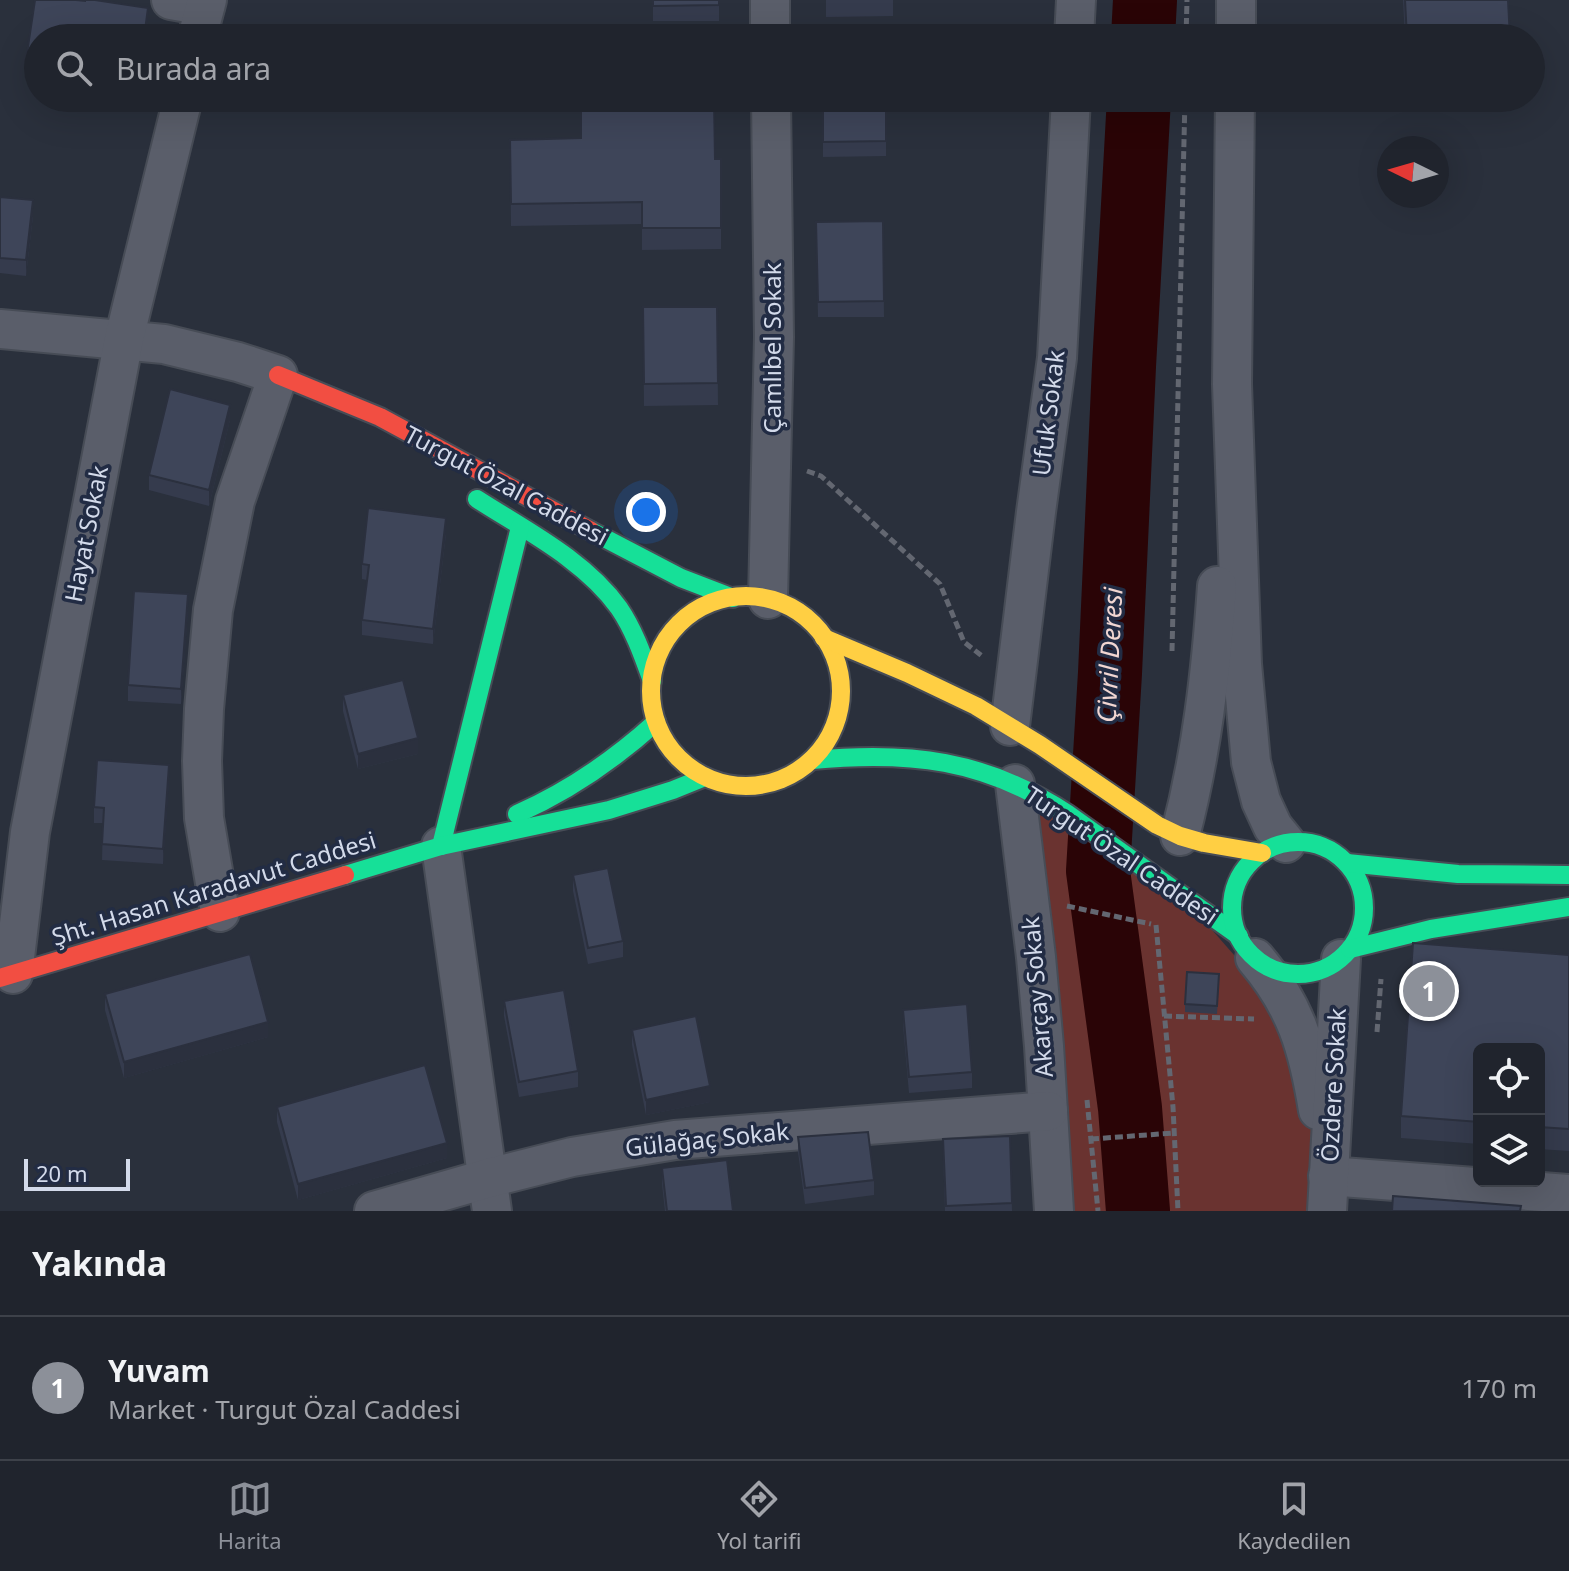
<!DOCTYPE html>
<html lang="tr">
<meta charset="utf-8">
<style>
body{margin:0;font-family:"Noto Sans",sans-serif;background:#2d3039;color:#f1f3f6}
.controls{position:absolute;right:24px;bottom:24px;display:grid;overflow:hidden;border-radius:12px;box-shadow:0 8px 32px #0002}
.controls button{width:72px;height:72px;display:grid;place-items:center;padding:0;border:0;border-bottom:2px solid #3d4149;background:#20242d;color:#f1f3f6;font:40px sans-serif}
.compass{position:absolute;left:1377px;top:136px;width:72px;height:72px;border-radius:50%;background:#20242d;box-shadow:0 8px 32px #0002;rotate:275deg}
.scale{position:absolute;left:24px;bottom:20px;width:106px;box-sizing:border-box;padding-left:8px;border:4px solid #d3daea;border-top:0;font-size:22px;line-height:28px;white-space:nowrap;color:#d3daea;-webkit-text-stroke:6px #222c44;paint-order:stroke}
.you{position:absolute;left:646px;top:512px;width:28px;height:28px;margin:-20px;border:6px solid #fff;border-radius:50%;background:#1a73e8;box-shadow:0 0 0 12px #1a73e833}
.badge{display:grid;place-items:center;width:52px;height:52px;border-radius:50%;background:#8c9099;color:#fff;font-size:26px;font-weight:700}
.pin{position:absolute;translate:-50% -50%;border:4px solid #fff;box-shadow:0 2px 8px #0006}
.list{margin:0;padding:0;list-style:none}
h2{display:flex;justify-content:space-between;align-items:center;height:104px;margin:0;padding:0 32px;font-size:34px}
h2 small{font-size:26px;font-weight:400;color:#a2a4aa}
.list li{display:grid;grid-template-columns:52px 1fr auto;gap:24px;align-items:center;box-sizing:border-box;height:144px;padding:0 32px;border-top:2px solid #3d4149}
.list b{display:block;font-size:30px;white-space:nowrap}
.list p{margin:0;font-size:26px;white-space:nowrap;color:#a2a4aa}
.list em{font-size:26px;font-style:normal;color:#a2a4aa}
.icon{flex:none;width:44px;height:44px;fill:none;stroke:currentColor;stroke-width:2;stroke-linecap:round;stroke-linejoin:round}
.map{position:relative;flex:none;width:1569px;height:1211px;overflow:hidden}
.search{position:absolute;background:#20242d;box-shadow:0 8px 32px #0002;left:24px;right:24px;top:24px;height:88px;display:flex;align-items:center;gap:20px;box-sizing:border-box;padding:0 28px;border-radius:44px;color:#a2a4aa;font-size:30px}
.sheet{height:248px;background:#20242d}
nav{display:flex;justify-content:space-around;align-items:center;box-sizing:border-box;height:112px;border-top:2px solid #3d4149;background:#20242d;font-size:22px;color:#a2a4aa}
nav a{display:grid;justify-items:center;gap:4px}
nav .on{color:#8c9099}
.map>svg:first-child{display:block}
.green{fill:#6a3330}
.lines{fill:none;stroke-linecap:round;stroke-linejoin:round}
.river{stroke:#2a0406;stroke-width:64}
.street-casing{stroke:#474c56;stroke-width:42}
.fast-casing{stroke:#474c56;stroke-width:22}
.slow-casing{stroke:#474c56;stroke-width:22}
.jam-casing{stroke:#474c56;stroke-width:22}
.path{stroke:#636771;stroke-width:5;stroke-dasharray:8 4;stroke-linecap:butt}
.street{stroke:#5a5e6a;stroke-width:38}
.fast{stroke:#16e098;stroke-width:18}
.slow{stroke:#ffcf43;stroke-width:18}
.jam{stroke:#f24e42;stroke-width:18}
.wall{fill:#353b4d}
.shaded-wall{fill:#2b303e}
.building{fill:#3e4559;stroke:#2b303e;stroke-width:2}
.labels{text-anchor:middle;stroke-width:7;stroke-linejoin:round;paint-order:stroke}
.street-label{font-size:24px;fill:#d3daea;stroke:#222c44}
.water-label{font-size:26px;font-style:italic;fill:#f1d6d2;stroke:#222c44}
</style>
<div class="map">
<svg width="1569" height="1211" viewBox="0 0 1569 1211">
<rect width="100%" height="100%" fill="#2a303c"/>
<polygon class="green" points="1026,789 1177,890 1299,1029 1327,1211 1054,1211"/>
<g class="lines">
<g class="river">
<polyline points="1143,38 1145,0"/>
<polyline points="1138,1211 1130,1108 1098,871 1110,673 1124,366 1139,98"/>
</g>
<defs>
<g id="street">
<polyline points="171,0 205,6"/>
<polyline points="770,0 770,38"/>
<polyline points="197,38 207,0"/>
<polyline points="1074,38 1076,0"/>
<polyline points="1236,38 1236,0"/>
<polyline points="1235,98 1232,384 1242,664 1251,762 1261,801 1273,827 1286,843"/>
<polyline points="0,329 164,344 238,362 278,375 235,501 213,610 204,709 202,761 204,818 220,912"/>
<polyline points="768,599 774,337 771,98"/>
<polyline points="1010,726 1036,512 1057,358 1071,98"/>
<polyline points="1015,784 1036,957 1044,1046 1054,1211"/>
<path d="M1180,836C1202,752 1211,672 1217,586"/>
<polyline points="441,846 492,1211"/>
<path d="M1255,958C1296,1006 1308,1048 1318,1110"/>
<polyline points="13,974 30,832 124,339 183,98"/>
<polyline points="1328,1176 1569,1194"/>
<polyline points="374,1211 489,1178 572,1157 675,1140 1048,1111"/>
<polyline points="1327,1211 1341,959"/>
</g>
<g id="fast">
<path d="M477,499C525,530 585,560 619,608C634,630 643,656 652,681"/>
<polyline points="591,531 681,578 733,598"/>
<path d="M812,760C910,751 984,759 1068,814L1239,936"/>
<path d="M517,814C569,791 614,760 656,722"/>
<circle cx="1298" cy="908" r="66"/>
<polyline points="441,846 520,527"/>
<polyline points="1347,863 1458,874 1569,875"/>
<polyline points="345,875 441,846 609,810 673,790 705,777"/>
<polyline points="1350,949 1431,929 1569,907"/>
</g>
<g id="slow">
<circle cx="746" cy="691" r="95"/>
<polyline points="824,638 907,673 976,706 1040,745 1157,825 1180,836 1204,843 1262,853"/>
</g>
<g id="jam">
<polyline points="278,375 380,417 591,531"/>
<polyline points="0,978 345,875"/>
</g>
</defs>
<use href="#street" class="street-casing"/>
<use href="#fast" class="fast-casing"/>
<use href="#slow" class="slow-casing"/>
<use href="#jam" class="jam-casing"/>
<g class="path">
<polyline points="1186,38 1187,0"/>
<polyline points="807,471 821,476 940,584 964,642 982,656"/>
<polyline points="1172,651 1185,98"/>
<polyline points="1067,906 1151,924"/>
<polyline points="1156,925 1173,1107 1178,1211"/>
<polyline points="1164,1016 1254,1019"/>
<polyline points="1377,1032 1381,979"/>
<polyline points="1087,1100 1098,1211"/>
<polyline points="1091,1139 1174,1133"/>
</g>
<use href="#street" class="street"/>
<use href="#fast" class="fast"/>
<use href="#slow" class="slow"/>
<use href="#jam" class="jam"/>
</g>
<g class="wall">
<polygon points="35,0 76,0 85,1 85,0 95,0 148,8 148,24 146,38 38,38 38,70 27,68 27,53"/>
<rect x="653" y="0" width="66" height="21"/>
<polygon points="826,0 893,0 893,16 826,17"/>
<polygon points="1403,0 1508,0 1510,38 1405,38"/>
<polygon points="823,98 886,98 886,156 823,157"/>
<polygon points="510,140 721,159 721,249 642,250 642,224 511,226"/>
<polygon points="0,197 33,216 26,276 0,273"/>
<polygon points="883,221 884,317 818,317 816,222"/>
<polygon points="643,307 717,307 718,405 644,406"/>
<polygon points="230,420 209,506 149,490 149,475"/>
<polygon points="446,534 433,644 362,635 362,620 367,580 362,579 362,564"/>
<polygon points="188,610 181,704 128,701 128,685"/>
<polygon points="343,695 418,754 358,769 343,711"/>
<polygon points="169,780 163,864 102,860 103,823 94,823 94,807"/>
<polygon points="573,875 623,941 623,957 588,964 573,891"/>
<polygon points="1569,955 1569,1151 1539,1149 1539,1049 1479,1049 1479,1144 1401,1138 1401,1116"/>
<polygon points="1219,982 1217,1014 1185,1012 1185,1004"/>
<polygon points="105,994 268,1037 124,1078 105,1010"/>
<polygon points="504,1001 578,1071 578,1087 519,1097 504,1016"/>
<polygon points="903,1010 972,1072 972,1088 909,1093 903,1025"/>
<polygon points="632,1030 710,1102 646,1115 632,1045"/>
<polygon points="277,1107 447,1158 298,1200 277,1122"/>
<polygon points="1010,1136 1012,1211 945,1211 943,1154"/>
<polygon points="798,1137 874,1180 874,1195 805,1204 798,1152"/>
<polygon points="662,1168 733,1211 665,1211 662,1184"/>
</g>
<g class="shaded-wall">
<polygon points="148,8 148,24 146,38 144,38"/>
<polygon points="33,200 33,216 26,276 26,260"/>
<polygon points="230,405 230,420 209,506 209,490"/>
<polygon points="446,518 446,534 433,644 433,629"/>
<polygon points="188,594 188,610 181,704 181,689"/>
<polygon points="418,738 418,754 358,769 358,754"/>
<polygon points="169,765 169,780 163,864 163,849"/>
<polygon points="268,1022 268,1037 124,1078 124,1062"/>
<polygon points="710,1086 710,1102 646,1115 646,1100"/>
<polygon points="447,1143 447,1158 298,1200 298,1184"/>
</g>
<g class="building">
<polygon points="35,0 76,0 85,1 85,0 95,0 148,8 144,38 38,38 38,54 27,53"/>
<polygon points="653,0 719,0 719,5 653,6"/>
<polygon points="1405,0 1508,0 1510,38 1407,38"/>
<polygon points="581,98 714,98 715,159 721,159 721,228 642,228 642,202 511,204 510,140 581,138"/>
<polygon points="823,98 886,98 886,141 823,142"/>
<polygon points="0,197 33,200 26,260 0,258"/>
<polygon points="883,221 884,301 818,302 816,222"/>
<polygon points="643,307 717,307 718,383 644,384"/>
<polygon points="170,389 230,405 209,490 149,475"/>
<polygon points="368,508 446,518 433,629 362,620 369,565 362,564"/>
<polygon points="134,591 188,594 181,689 128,685"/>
<polygon points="403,680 418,738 358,754 343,695"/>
<polygon points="97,760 169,765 163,849 102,844 104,808 94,807"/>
<polygon points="608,868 623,941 588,948 573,875"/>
<polygon points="1413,943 1569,955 1569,1129 1539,1127 1539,1049 1479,1049 1479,1122 1401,1116"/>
<polygon points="250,954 268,1022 124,1062 105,994"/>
<polygon points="1187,972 1219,974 1217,1006 1185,1004"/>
<polygon points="564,990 578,1071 519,1082 504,1001"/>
<polygon points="967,1004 972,1072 909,1077 903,1010"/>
<polygon points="696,1016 710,1086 646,1100 632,1030"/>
<polygon points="425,1065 447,1143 298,1184 277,1107"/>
<polygon points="868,1132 874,1180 805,1188 798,1137"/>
<polygon points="1010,1136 1012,1203 946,1206 943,1139"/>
<polygon points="727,1160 733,1211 667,1211 662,1168"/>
<polygon points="1393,1196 1521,1206 1520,1211 1392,1211"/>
</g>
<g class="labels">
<g class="street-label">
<text transform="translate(773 348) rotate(-90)" y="8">Çamlıbel Sokak</text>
<text transform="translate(1049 413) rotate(-83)" y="8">Ufuk Sokak</text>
<text transform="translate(506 486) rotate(28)" y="8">Turgut Özal Caddesi</text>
<text transform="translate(87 534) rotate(-79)" y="8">Hayat Sokak</text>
<text transform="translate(1121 856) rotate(34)" y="8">Turgut Özal Caddesi</text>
<text transform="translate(214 889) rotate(-17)" y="8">Şht. Hasan Karadavut Caddesi</text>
<text transform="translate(1038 997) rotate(-95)" y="8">Akarçay Sokak</text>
<text transform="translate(1334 1085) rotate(-87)" y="8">Özdere Sokak</text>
<text transform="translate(707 1140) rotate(-6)" y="8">Gülağaç Sokak</text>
</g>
<g class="water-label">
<text transform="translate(1110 655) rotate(-87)" y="9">Çivril Deresi</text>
</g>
</g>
</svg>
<div class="controls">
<button><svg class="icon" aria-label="locate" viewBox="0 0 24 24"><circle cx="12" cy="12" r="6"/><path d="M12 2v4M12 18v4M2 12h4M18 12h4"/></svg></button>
<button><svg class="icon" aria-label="layers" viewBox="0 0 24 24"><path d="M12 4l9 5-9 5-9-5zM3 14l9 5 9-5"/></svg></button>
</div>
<svg class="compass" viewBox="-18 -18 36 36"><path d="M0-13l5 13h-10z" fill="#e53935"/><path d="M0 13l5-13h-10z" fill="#a2a4aa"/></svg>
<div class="scale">20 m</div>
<div class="you"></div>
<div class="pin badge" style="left:1429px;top:991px">1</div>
<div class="search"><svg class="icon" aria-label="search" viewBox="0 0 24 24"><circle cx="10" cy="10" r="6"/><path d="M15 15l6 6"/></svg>Burada ara</div>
</div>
<section class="sheet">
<h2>Yakında<small></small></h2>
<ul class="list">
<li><span class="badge">1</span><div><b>Yuvam</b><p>Market · Turgut Özal Caddesi</p></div><em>170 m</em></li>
</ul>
</section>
<nav>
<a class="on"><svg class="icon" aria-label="map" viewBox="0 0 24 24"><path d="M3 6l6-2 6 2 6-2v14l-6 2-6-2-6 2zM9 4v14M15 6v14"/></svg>Harita</a>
<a><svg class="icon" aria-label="directions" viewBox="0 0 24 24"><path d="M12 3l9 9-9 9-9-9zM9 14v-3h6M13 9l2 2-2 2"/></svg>Yol tarifi</a>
<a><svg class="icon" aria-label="saved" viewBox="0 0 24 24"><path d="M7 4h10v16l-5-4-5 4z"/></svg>Kaydedilen</a>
</nav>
